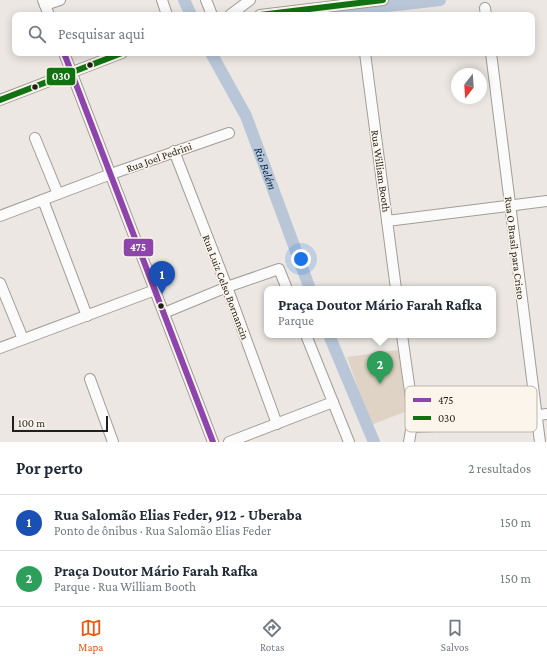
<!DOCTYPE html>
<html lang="pt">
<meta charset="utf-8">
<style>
body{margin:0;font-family:"Crimson Pro",serif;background:#f6f6f7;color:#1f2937}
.compass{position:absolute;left:451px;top:68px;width:36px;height:36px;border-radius:50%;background:#fff;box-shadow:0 2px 10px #0003;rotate:197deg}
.scale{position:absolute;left:12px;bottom:10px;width:96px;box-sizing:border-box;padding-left:4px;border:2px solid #211f1c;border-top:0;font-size:11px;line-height:14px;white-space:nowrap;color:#211f1c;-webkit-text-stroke:3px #fcf5ec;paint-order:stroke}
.you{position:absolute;left:301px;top:259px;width:14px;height:14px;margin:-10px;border:3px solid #fff;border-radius:50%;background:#1a73e8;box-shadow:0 0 0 6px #1a73e833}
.badge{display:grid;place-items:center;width:26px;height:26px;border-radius:50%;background:#ea580c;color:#fff;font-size:13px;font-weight:700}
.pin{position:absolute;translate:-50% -33px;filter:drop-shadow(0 1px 2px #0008)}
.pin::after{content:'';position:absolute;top:21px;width:14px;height:12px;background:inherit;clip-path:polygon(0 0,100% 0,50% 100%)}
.popup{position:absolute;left:264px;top:286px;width:232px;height:52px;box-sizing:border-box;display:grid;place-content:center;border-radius:8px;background:#fff;filter:drop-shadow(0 1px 3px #0005);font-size:13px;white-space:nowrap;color:#747a83}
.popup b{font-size:15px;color:#1f2937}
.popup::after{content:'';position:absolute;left:50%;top:100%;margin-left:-8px;border:8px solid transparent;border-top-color:#fff}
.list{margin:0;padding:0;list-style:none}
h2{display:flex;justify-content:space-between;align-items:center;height:52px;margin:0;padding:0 16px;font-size:17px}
h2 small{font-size:13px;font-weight:400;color:#747a83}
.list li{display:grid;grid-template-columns:26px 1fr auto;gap:12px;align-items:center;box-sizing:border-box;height:56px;padding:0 16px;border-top:1px solid #e0e1e3}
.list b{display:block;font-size:15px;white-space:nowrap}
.list p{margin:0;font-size:13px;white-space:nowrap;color:#747a83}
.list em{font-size:13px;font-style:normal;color:#747a83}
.icon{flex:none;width:22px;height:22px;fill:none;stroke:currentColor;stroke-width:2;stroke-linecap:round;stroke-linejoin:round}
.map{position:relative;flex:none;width:547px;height:442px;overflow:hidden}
.search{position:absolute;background:#fff;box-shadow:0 2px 10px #0003;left:12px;right:12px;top:12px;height:44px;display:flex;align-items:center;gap:10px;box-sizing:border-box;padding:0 14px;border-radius:8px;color:#747a83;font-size:15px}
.sheet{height:164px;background:#fff}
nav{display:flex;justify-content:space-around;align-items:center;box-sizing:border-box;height:56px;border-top:1px solid #e0e1e3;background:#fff;font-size:11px;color:#747a83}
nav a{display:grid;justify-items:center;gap:2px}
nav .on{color:#ea580c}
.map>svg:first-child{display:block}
.green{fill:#ded3c4}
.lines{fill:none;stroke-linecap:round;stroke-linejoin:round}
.river{stroke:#b8c6d7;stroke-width:12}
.minor-casing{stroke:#a09d99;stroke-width:12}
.minor{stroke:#fcfbfb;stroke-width:10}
.bus-1-casing{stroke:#fcf5ec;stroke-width:9}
.bus-2-casing{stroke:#fcf5ec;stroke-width:9}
.bus-1{stroke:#8e44ad;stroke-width:6}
.bus-2{stroke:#107210;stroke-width:6}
.bus-dot{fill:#211f1c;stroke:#fcf5ec;stroke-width:1.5}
.labels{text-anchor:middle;stroke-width:3;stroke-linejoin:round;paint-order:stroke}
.street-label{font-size:11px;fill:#211f1c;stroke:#fcf5ec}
.water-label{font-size:12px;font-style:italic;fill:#072a4d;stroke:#fcf5ec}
.key{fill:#fcf5ec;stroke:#bab5ae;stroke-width:1}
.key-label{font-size:11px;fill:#211f1c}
.line-badge{stroke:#fcf5ec;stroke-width:1.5}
.badge-label{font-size:11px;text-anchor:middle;font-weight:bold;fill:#fff}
</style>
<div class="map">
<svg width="547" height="442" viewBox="0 0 547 442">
<rect width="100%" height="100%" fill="#ece7e2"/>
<polygon class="green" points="398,350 407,411 371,425 347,357"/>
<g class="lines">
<g class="river">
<polyline points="184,0 191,15"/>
<polyline points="309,15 440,0"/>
<path id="s1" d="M211,53L246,116L310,289"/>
<polyline points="329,335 374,442"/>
</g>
<defs>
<g id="minor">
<polyline points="43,0 49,15"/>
<polyline points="162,0 167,15"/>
<polyline points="206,0 212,15"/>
<polyline points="45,5 60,0"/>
<polyline points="485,8 486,15"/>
<polyline points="230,15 250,0"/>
<polyline points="260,15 383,0"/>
<polyline points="64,53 213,442"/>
<polyline points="365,53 396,289"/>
<polyline points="491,53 540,442"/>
<polyline points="0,100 122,53"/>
<polyline points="35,138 58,194"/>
<polyline points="174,151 227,287 277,424"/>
<polyline points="43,200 87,316"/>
<polyline points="0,216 111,174 229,133"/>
<polyline points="387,221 547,201"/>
<polyline points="0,283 23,339"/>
<polyline points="164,313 227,287 279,269 287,289"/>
<polyline points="306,335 349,442"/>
<polyline points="402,335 415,427"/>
<polyline points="0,348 155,290"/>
<polyline points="90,379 113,442"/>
<polyline points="415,427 473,424 547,414"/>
<polyline points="229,442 333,402"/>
<polyline points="409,442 411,430 415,427"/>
</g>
</defs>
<use href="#minor" class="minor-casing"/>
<use href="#minor" class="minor"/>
<defs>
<polyline id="bus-1" points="64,53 213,442"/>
<g id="bus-2">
<polyline points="260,15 383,0"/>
<polyline points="0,100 122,53"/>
</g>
</defs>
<use href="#bus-1" class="bus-1-casing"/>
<use href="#bus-2" class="bus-2-casing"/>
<use href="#bus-1" class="bus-1"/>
<use href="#bus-2" class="bus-2"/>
</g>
<g class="bus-dot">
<circle cx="90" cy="65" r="3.5"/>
<circle cx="35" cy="87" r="3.5"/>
<circle cx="161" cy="306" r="3.5"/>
</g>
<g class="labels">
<g class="street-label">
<text transform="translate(159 157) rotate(-20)" y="4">Rua Joel Pedrini</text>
<text transform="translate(381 171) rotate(82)" y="4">Rua William Booth</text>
<text transform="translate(515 248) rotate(83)" y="4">Rua O Brasil para Cristo</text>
<text transform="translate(226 287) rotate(69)" y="4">Rua Luiz Celso Bornancin</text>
</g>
<g class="water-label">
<text dy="4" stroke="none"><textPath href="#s1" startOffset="128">Rio Belém</textPath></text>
</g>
</g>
<rect x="405" y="386" width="132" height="46" rx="6" class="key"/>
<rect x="413" y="398" width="18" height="4" fill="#8e44ad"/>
<rect x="413" y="416" width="18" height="4" fill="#107210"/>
<g class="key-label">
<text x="438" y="404">475</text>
<text x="438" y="422">030</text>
</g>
<g class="line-badge">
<rect x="46" y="67" width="30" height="19" rx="4" fill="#107210"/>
<rect x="123" y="238" width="31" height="19" rx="4" fill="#8e44ad"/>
</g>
<g class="badge-label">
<text x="61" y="80">030</text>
<text x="138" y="251">475</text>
</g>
</svg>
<svg class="compass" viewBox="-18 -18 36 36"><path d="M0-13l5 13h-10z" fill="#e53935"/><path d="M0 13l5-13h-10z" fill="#747a83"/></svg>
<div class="scale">100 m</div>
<div class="you"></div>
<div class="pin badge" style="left:162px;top:294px;background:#1a4fb4">1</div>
<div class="pin badge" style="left:380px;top:384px;background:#2e9e5b">2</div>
<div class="popup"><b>Praça Doutor Mário Farah Rafka</b>Parque</div>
<div class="search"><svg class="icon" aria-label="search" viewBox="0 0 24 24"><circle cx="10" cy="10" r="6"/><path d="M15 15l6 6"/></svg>Pesquisar aqui</div>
</div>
<section class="sheet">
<h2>Por perto<small>2 resultados</small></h2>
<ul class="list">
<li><span class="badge" style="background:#1a4fb4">1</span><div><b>Rua Salomão Elias Feder, 912 - Uberaba</b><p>Ponto de ônibus · Rua Salomão Elias Feder</p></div><em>150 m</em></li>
<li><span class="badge" style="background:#2e9e5b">2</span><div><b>Praça Doutor Mário Farah Rafka</b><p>Parque · Rua William Booth</p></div><em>150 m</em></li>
</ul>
</section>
<nav>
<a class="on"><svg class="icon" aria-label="map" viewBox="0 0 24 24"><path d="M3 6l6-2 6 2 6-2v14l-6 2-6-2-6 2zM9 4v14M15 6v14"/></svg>Mapa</a>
<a><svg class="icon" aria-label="directions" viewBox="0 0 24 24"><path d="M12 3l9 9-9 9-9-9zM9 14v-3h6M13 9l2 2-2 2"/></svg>Rotas</a>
<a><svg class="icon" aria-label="saved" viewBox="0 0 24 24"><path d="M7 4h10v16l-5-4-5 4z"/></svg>Salvos</a>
</nav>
